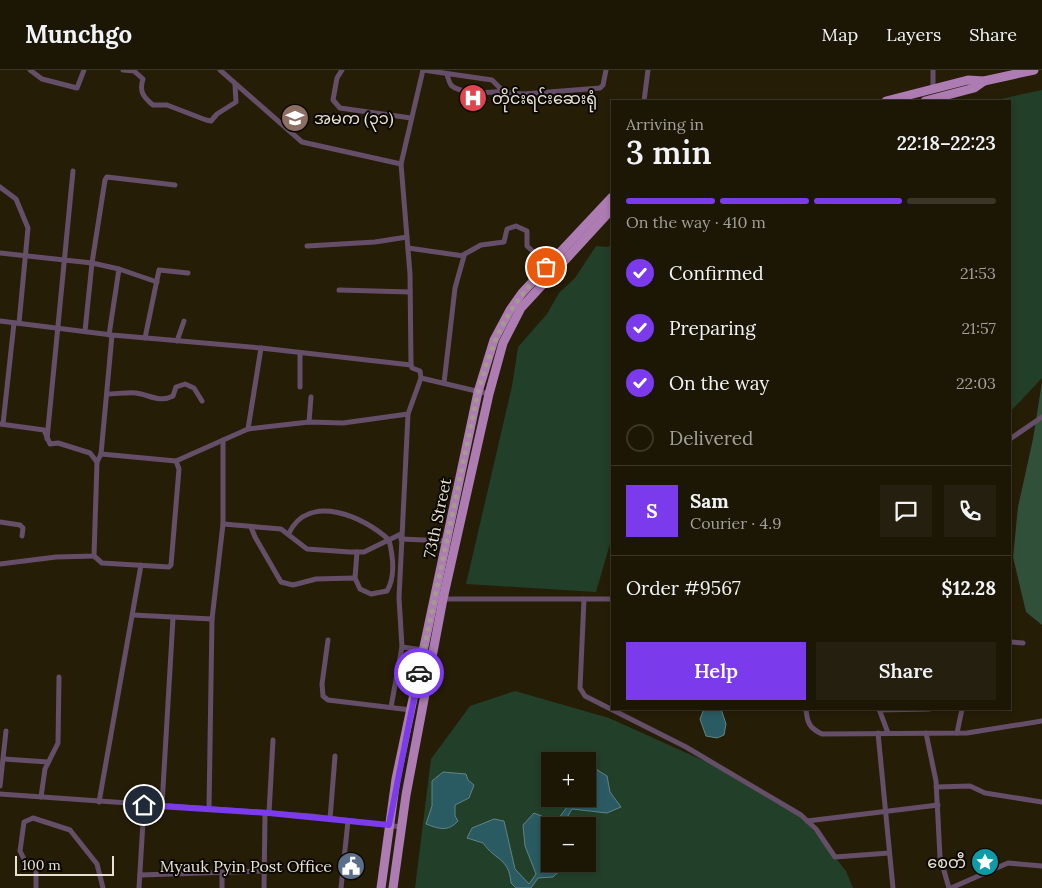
<!DOCTYPE html>
<html lang="en">
<head>
<meta charset="utf-8">
<style>
	body { margin:0; font-family:Lora,"Noto Sans Myanmar",serif; background:#251f0f; color:#f1f3f6; height:100vh; display:flex; flex-direction:column; font-size:19px; white-space:nowrap }
	* { box-sizing:border-box; margin:0 }
	p { font-size:16px; color:#a09f9a }
	.icon { flex:none; width:28px; height:28px; fill:none; stroke:currentColor; stroke-width:2; stroke-linecap:round; stroke-linejoin:round }
	.map { position:relative; flex:1; overflow:hidden }
	.sheet { position:absolute; left:611px; top:30px; width:400px; height:610px; display:flex; flex-direction:column; background:#1c1605; border-radius:0px; box-shadow:0 2px 8px #0003,0 0 0 1px #3a3527 }
	.sheet>* { flex:none }
	.fabs { position:absolute; left:541px; top:682px; display:grid; gap:10px }
	.fabs a { display:grid; place-items:center; width:55px; height:55px; border-radius:0px; background:#1c1605; box-shadow:0 2px 8px #0003,0 0 0 1px #3a3527; font-size:25px }
	.scale { position:absolute; left:15px; bottom:12px; width:99px; box-sizing:border-box; padding-left:5px; border:2px solid #e7e1d4; border-top:0; font-size:14px; line-height:18px; white-space:nowrap; color:#e7e1d4; -webkit-text-stroke:4px #0c0802; paint-order:stroke }
	.pin { position:absolute; display:grid; place-items:center; width:42px; height:42px; color:#fff; margin:-21px; border:2px solid #fff; border-radius:50%; box-shadow:0 1px 5px #0007 }
	.courier { position:absolute; display:grid; place-items:center; width:50px; height:50px; margin:-25px; border:4px solid #7c3aed; border-radius:50%; background:#fff; color:#222; box-shadow:0 1px 6px #0007 }
	.summary em { font-style:normal; font-weight:600 }
	.summary div { display:flex; flex-direction:column-reverse }
	.summary { display:flex; align-items:center; justify-content:space-between; height:85px; padding:0 15px }
	h1 { font-size:32px; font-weight:600; line-height:38px }
	.bar { display:grid; grid-template-columns:repeat(4,1fr); gap:8px 5px; align-content:center; height:60px; padding:0 15px }
	.bar i { height:6px; border-radius:4px; background:#3a3527 }
	.bar .active { background:#7c3aed }
	.bar p { grid-column:span 4 }
	.line { display:flex; align-items:center; gap:12px; padding:0 15px; border-top:1px solid #3a3527 }
	.line div { flex:1 }
	.round { display:grid; place-items:center; flex:none; width:52px; height:52px; border-radius:0px; background:#251f0f }
	ol { padding:0 15px; list-style:none }
	li { display:flex; align-items:center; gap:15px; height:55px }
	li p { margin-inline-start:auto }
	li .icon { padding:5px; border-radius:50%; background:#7c3aed; color:#fff; stroke-width:4 }
	li:last-child { color:#a09f9a }
	li i { width:28px; height:28px; border:2px solid #3a3527; border-radius:50% }
	.button { display:flex; gap:10px; margin-top:auto; padding:10px 15px }
	.button a { flex:1; height:58px; border-radius:0px; background:#7c3aed; color:#fff; font-size:20px; font-weight:600; line-height:58px; text-align:center }
	.button a+a { background:#251f0f; color:#f1f3f6 }
	header { display:flex; align-items:center; gap:30px; box-sizing:border-box; height:70px; padding:0 25px; background:#1c1605; border-bottom:1px solid #3a3527 }
	header strong { font-size:24px }
	nav { display:flex; gap:28px; margin-inline-start:auto; font-size:18px }
	.map>svg:first-child { display:block }
	.green { fill:#223f29; fill-rule:evenodd }
	.forest { fill:#315039 }
	.water { fill:#2a5b63; stroke:#638385 }
	.lines { fill:none; stroke-linecap:round; stroke-linejoin:round }
	.minor { stroke:#654e68; stroke-width:5 }
	.primary { stroke:#ad7cb3; stroke-width:9 }
	.trunk { stroke:#bb85c2; stroke-width:9 }
	.done { stroke:#a39c8c; stroke-width:5; stroke-dasharray:0 9 }
	.route { stroke:#7c3aed; stroke-width:6 }
	.labels { text-anchor:middle; dominant-baseline:central; stroke-width:4; stroke-linejoin:round; paint-order:stroke }
	.poi-label { font-size:16px; fill:#e7e1d4; stroke:#0c0802; text-anchor:start }
	.street-label { font-size:16px; fill:#e7e1d4; stroke:#0c0802 }
</style>
</head>
<body>
<header>
<strong>Munchgo</strong>
<nav><a>Map</a><a>Layers</a><a>Share</a></nav>
</header>
<div class="map">
<svg width="1042" height="818" viewBox="0 0 1042 818">
	<rect width="100%" height="100%" fill="#261d07"/>
	<g class="green">
		<path d="M1042,20V308L1010,342V31H991Z"/>
		<path d="M612,173V467L596,522L466,514L512,316L518,277L547,244L559,223L575,208L596,176L608,177Z"/>
		<path d="M515,621L609,648L709,693L801,745L846,801L853,818H415L431,689L470,636ZM550,691H588V729H550ZM550,756H588V794H550Z"/>
	</g>
	<path class="forest" d="M1042,312V555L1026,542L1013,487L1018,437L1033,369Z"/>
	<g class="water">
		<path d="M704,639H721L726,654L724,665L717,668L706,666L700,649Z"/>
		<path d="M588,694L607,706L610,722L621,737L607,743L572,739L562,756H550V794H564V797L553,807L538,808L531,818H516L511,813C509,788 496,791 483,773L467,768L472,758L494,749L504,751L515,799L529,814L536,804L525,776L523,755L534,743L556,752L567,737L565,729H588Z"/>
		<path d="M443,702L466,704L468,710L474,715L469,728L455,735V746L458,751C448,762 439,759 426,754L432,736V711Z"/>
	</g>
	<g class="lines">
		<g class="minor">
			<path d="M30,0L42,9L77,18L84,0"/>
			<path d="M123,0L134,1L143,9C139,21 143,27 153,35H167L206,50L211,51L217,44L236,32L235,15"/>
			<path d="M220,0L302,72L401,94"/>
			<path d="M342,0L337,8L333,30L340,38L411,48"/>
			<path d="M423,0L401,94L410,204L411,295L412,298L420,301L421,308L489,324"/>
			<path d="M423,0L492,10L503,21L511,23L524,24L600,18L603,15L606,0"/>
			<path d="M933,0V19"/>
			<path d="M447,4C448,8 449,12 451,15C459,24 492,23 503,21"/>
			<path d="M644,31L648,0"/>
			<path d="M0,117L16,129L28,158L19,253"/>
			<path d="M307,176L375,172L407,167"/>
			<path d="M408,178L464,186L455,218L444,313"/>
			<path d="M0,183L92,193L119,199L157,212"/>
			<path d="M463,185L481,175L504,172L507,159L516,156L527,161V176L548,195"/>
			<path d="M339,220L410,222"/>
			<path d="M0,251L112,265L261,278L411,295"/>
			<path d="M85,261L92,193L105,110L107,107L175,115"/>
			<path d="M109,265L119,199"/>
			<path d="M145,268L159,200L188,203"/>
			<path d="M177,271L184,251"/>
			<path d="M300,284V317"/>
			<path d="M107,324C116,324 127,322 136,323C150,325 159,333 173,326L176,317L185,314L194,318L202,331"/>
			<path d="M309,352L311,327"/>
			<path d="M0,354L44,360L50,374L58,373L90,383L97,392"/>
			<path d="M3,354L14,253"/>
			<path d="M248,359L261,278"/>
			<path d="M47,369L73,101"/>
			<path d="M1010,369L1042,347"/>
			<path d="M101,384L176,391L248,359L309,352L343,353L408,344L421,308"/>
			<path d="M0,452L20,455L23,458L22,466"/>
			<path d="M223,454L281,459L307,479L350,482H364L401,464"/>
			<path d="M251,457L255,467L281,512L293,515L316,509L355,508L360,519L371,524L387,521C396,506 393,486 389,470C365,447 309,422 289,463"/>
			<path d="M401,469L447,471"/>
			<path d="M94,486L102,493L169,497L171,495L179,399L176,391"/>
			<path d="M0,494L56,487L94,486L97,392L101,384L112,265"/>
			<path d="M355,508L357,482"/>
			<path d="M443,529H612"/>
			<path d="M584,529L580,618L585,626L686,677L801,745L816,759L835,787L889,783"/>
			<path d="M133,545L212,549"/>
			<path d="M328,570L322,614L323,626L328,630L411,640"/>
			<path d="M1010,572L1023,573"/>
			<path d="M402,577L424,580"/>
			<path d="M391,637L402,577L399,528L408,344"/>
			<path d="M806,639C807,652 809,658 822,664L967,663L1042,651"/>
			<path d="M879,639L888,663"/>
			<path d="M879,640L929,639"/>
			<path d="M878,663L893,818"/>
			<path d="M926,663L936,711L940,787L949,818"/>
			<path d="M957,663L962,639"/>
			<path d="M4,689L48,692"/>
			<path d="M0,716L6,661"/>
			<path d="M936,717L970,716L985,723L1042,732"/>
			<path d="M0,724L311,746L402,757"/>
			<path d="M41,727L45,699L58,673L59,607"/>
			<path d="M99,732L141,495"/>
			<path d="M162,735L173,548"/>
			<path d="M209,738L212,549L223,454V370"/>
			<path d="M269,743L273,670"/>
			<path d="M330,749L335,686"/>
			<path d="M807,751L938,735"/>
			<path d="M222,802V818"/>
			<path d="M140,805L264,801"/>
			<path d="M36,818V794L25,791L20,781L24,752L33,748L70,760L97,794L103,818"/>
			<path d="M139,818L144,735"/>
			<path d="M264,818L265,743"/>
			<path d="M341,818L348,751"/>
			<path d="M951,818L1008,793L1042,796"/>
		</g>
		<g class="primary">
			<path d="M886,31L968,10L984,11L1034,0"/>
			<path d="M925,31L974,18L984,11"/>
			<path d="M381,818L396,709L478,322L494,270L510,240L522,223L612,127"/>
			<path d="M393,818L406,725L443,529L489,324L503,273L521,238L612,139"/>
		</g>
		<path class="trunk" d="M548,195L554,202"/>
	</g>
	<g class="lines">
		<path class="done" d="M419,603L478,322C495,264 505,241 546,197"/>
		<path class="route" d="M144,735L269,743L389,755L419,603"/>
	</g>
	<defs>
		<g id="hospital-disc" transform="scale(1.4375)"><circle r="9.5" fill="#e0444e" stroke="#0c0802"/><path d="M-5-5h3v3.5h4V-5h3V5h-3V1.5h-4V5h-3Z" fill="#fff"/></g>
		<g id="school-disc" transform="scale(1.4375)"><circle r="9.5" fill="#8d6e63" stroke="#0c0802"/><path d="M0-5L7-2L0 1L-7-2ZM-4 1L0 2.5L4 1V4Q0 6-4 4Z" fill="#fff"/></g>
		<g id="sight-disc" transform="scale(1.4375)"><circle r="9.5" fill="#0f9aa8" stroke="#0c0802"/><path d="M0-6L1.8-2.2L6-1.7L2.9 1.2L3.7 5.4L0 3.3L-3.7 5.4L-2.9 1.2L-6-1.7L-1.8-2.2Z" fill="#fff"/></g>
		<g id="civic-disc" transform="scale(1.4375)"><circle r="9.5" fill="#5c6f8a" stroke="#0c0802"/><path d="M-.6-6.5H3V-4.5H.6V-3L4-1V1h2V6H-6V1h2V-1L-.6-3ZM-1.2 2.5V6h2.4V2.5Z" fill="#fff"/></g>
	</defs>
	<g fill-rule="evenodd">
		<use href="#hospital-disc" x="473" y="28"/>
		<use href="#school-disc" x="295" y="48"/>
		<use href="#sight-disc" x="985" y="792"/>
		<use href="#civic-disc" x="351" y="796"/>
	</g>
	<g class="labels">
		<g class="poi-label">
			<text x="492" y="28">တိုင်းရင်းဆေးရုံ</text>
			<text x="314" y="48">အမက (၃၁)</text>
			<text x="966" y="792" text-anchor="end">စေတီ</text>
			<text x="332" y="796" text-anchor="end">Myauk Pyin Post Office</text>
		</g>
		<g class="street-label">
			<text transform="translate(437 448) rotate(-78)">73th Street</text>
		</g>
	</g>
</svg>
<div class="fabs">
<a>+</a>
<a>−</a>
</div>
<div class="scale">100 m</div>
<div class="pin" style="left:546px;top:197px;background:#ea580c"><svg class="icon" aria-label="bag" viewBox="0 0 24 24"><path d="M5 8h14l-1 12H6zM9 8a3 3 0 0 1 6 0"/></svg></div>
<div class="pin" style="left:144px;top:735px;background:#1f2937"><svg class="icon" aria-label="home" viewBox="0 0 24 24"><path d="M3 11l9-7 9 7M6 9v11h12V9"/></svg></div>
<div class="courier" style="left:419px;top:603px"><svg class="icon" aria-label="car" viewBox="0 0 24 24"><path d="M5 17H2v-5l4-1 3-4h7l3 4 3 1v5h-3M9 17h6M6 11h13"/><circle cx="7" cy="17" r="2"/><circle cx="17" cy="17" r="2"/></svg></div>
<section class="sheet">
<div class="summary"><div><h1>3 min</h1><p>Arriving in</p></div><em>22:18–22:23</em></div>
<div class="bar"><i class="active"></i><i class="active"></i><i class="active"></i><i></i><p>On the way · 410 m</p></div>
<ol>
<li><svg class="icon" aria-label="check" viewBox="0 0 24 24"><path d="M5 12l5 5 9-10"/></svg>Confirmed<p>21:53</p></li>
<li><svg class="icon" aria-label="check" viewBox="0 0 24 24"><path d="M5 12l5 5 9-10"/></svg>Preparing<p>21:57</p></li>
<li><svg class="icon" aria-label="check" viewBox="0 0 24 24"><path d="M5 12l5 5 9-10"/></svg>On the way<p>22:03</p></li>
<li><i></i>Delivered</li>
</ol>
<div class="line" style="height:90px"><b class="round" style="background:#7c3aed;color:#fff">S</b><div><b>Sam</b><p>Courier · 4.9</p></div><a class="round"><svg class="icon" aria-label="chat" viewBox="0 0 24 24"><path d="M4 5h16v11H9l-5 4z"/></svg></a><a class="round"><svg class="icon" aria-label="phone" viewBox="0 0 24 24"><path d="M5 4h4l2 5-3 2q2 4 5 5l2-3 5 2v4C11 20 4 13 5 4z"/></svg></a></div>
<div class="line" style="height:65px"><div>Order #9567</div><b>$12.28</b></div>
<div class="button"><a>Help</a><a>Share</a></div>
</section>
</div>
</body>
</html>
